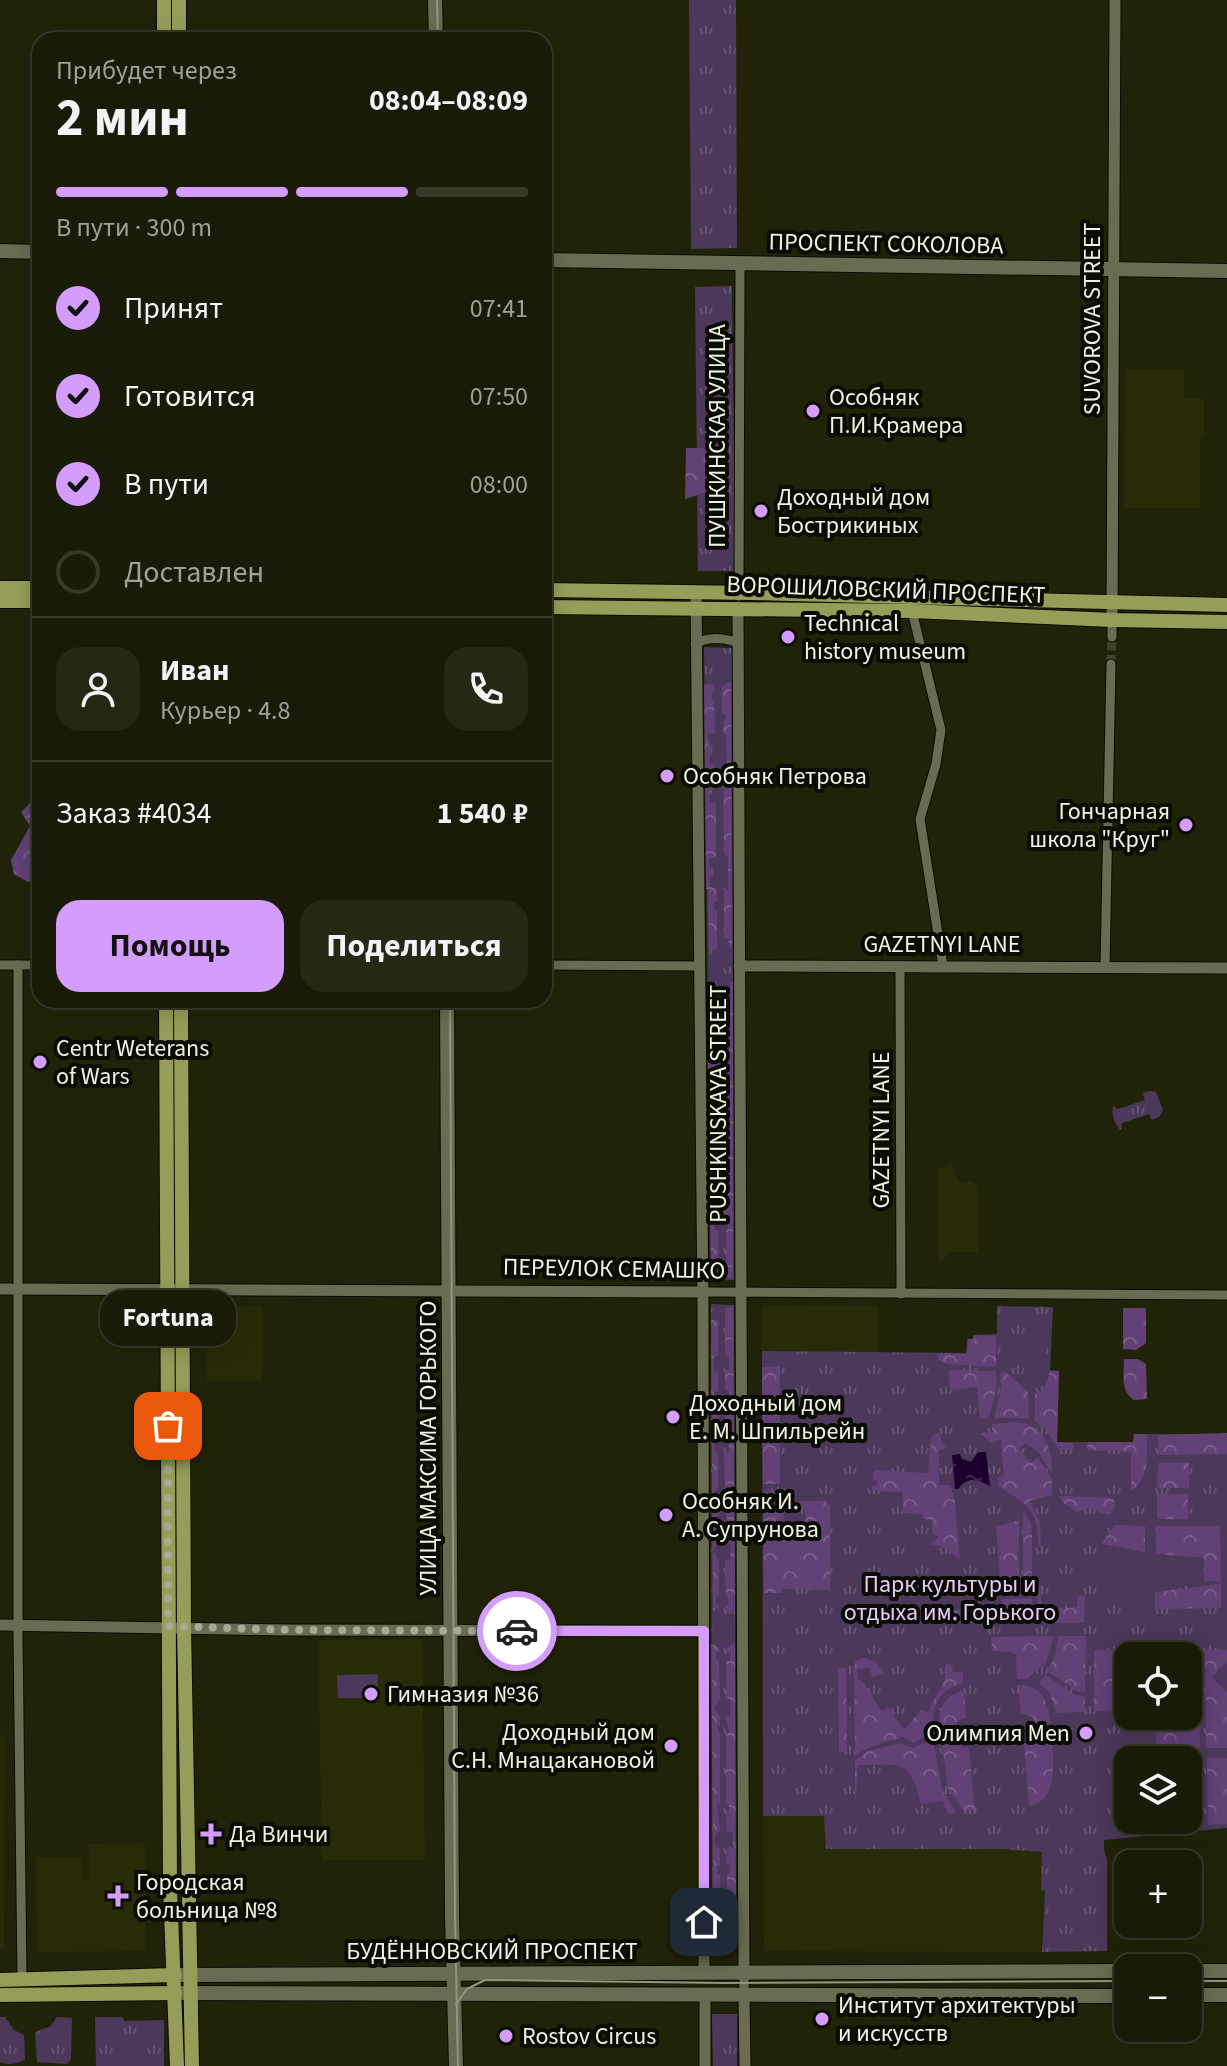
<!DOCTYPE html>
<html lang="ru">
<head>
<meta charset="utf-8">
<style>
	body { margin:0; font-family:"Source Sans 3",sans-serif; background:#262715; color:#f1f3f6; height:100vh; display:flex; flex-direction:column; font-size:30px; white-space:nowrap }
	* { box-sizing:border-box; margin:0 }
	p { font-size:26px; color:#9fa19b }
	.icon { flex:none; width:44px; height:44px; fill:none; stroke:currentColor; stroke-width:2; stroke-linecap:round; stroke-linejoin:round }
	.map { position:relative; flex:1; overflow:hidden }
	.details { position:absolute; left:32px; top:32px; width:520px; height:976px; display:flex; flex-direction:column; background:#191a07; border-radius:24px; box-shadow:0 4px 20px #0003,0 0 0 2px #373828 }
	.details>* { flex:none }
	.fabs { position:absolute; left:1114px; top:1642px; display:grid; gap:16px }
	.fabs a { display:grid; place-items:center; width:88px; height:88px; border-radius:16px; background:#191a07; box-shadow:0 4px 20px #0003,0 0 0 2px #373828; font-size:40px }
	.pin { position:absolute; display:grid; place-items:center; width:68px; height:68px; color:#fff; margin:-34px; border-radius:16px; box-shadow:0 4px 12px #0006 }
	.courier { position:absolute; display:grid; place-items:center; width:80px; height:80px; margin:-40px; border:6px solid #d49cfb; border-radius:50%; background:#fff; color:#222; box-shadow:0 2px 10px #0007 }
	.bubble { position:absolute; height:56px; border-radius:24px; background:#191a07; box-shadow:0 4px 20px #0003,0 0 0 2px #373828; font-size:26px; font-weight:700; line-height:56px; text-align:center }
	.headline em { font-style:normal; font-weight:700 }
	.headline div { display:flex; flex-direction:column-reverse }
	.headline { display:flex; align-items:center; justify-content:space-between; height:136px; padding:0 24px }
	h1 { font-size:52px; font-weight:700; line-height:60px }
	.bar { display:grid; grid-template-columns:repeat(4,1fr); gap:12px 8px; align-content:center; height:96px; padding:0 24px }
	.bar i { height:10px; border-radius:6px; background:#373828 }
	.bar .current { background:#d49cfb }
	.bar p { grid-column:span 4 }
	.line { display:flex; align-items:center; gap:20px; padding:0 24px; border-top:2px solid #373828 }
	.line div { flex:1 }
	.round { display:grid; place-items:center; flex:none; width:84px; height:84px; border-radius:24px; background:#262715 }
	ol { padding:0 24px; list-style:none }
	li { display:flex; align-items:center; gap:24px; height:88px }
	li p { margin-inline-start:auto }
	li .icon { padding:8px; border-radius:50%; background:#d49cfb; color:#111; stroke-width:4 }
	li:last-child { color:#9fa19b }
	li i { width:44px; height:44px; border:4px solid #373828; border-radius:50% }
	.button { display:flex; gap:16px; margin-top:auto; padding:16px 24px }
	.button a { flex:1; height:92px; border-radius:24px; background:#d49cfb; color:#111; font-size:32px; font-weight:700; line-height:92px; text-align:center }
	.button a+a { background:#262715; color:#f1f3f6 }
	.map>svg:first-child { display:block }
	.built { fill:#292b08 }
	.grass { fill:url(#grass-tufts); fill-rule:evenodd }
	.forest { fill:url(#forest-crowns) }
	.pitch { fill:#4c385a }
	.water { fill:url(#water-ripples) }
	.lines { fill:none; stroke-linecap:round; stroke-linejoin:round }
	.minor-tunnel { stroke:#40422a; stroke-width:9; stroke-dasharray:9 4.5; stroke-linecap:butt }
	.minor-casing { stroke:#0b0c00; stroke-width:11 }
	.tertiary-casing { stroke:#0b0c00; stroke-width:13 }
	.secondary-casing { stroke:#0b0c00; stroke-width:16 }
	.primary-casing { stroke:#0b0c00; stroke-width:16 }
	.minor { stroke:#696c50; stroke-width:9 }
	.tertiary { stroke:#696c50; stroke-width:11 }
	.secondary { stroke:#696c50; stroke-width:14 }
	.primary { stroke:#979d59; stroke-width:14 }
	.tram { stroke:#939581; stroke-width:2 }
	.done { stroke:#a8aa96; stroke-width:8; stroke-dasharray:0 14.4 }
	.route { stroke:#d49cfb; stroke-width:10 }
	.poi-dot { fill:#d49cfb; stroke:#0b0c03; stroke-width:3 }
	.labels { text-anchor:middle; dominant-baseline:central; stroke-width:8; stroke-linejoin:round; paint-order:stroke }
	.street-label { font-size:24px; fill:#f0f2e2; stroke:#0b0c03 }
	.poi-label { font-size:24px; fill:#f0f2e2; stroke:#0b0c03; text-anchor:start }
	.park-label { font-size:24px; fill:#e5c9fa; stroke:#0b0c03 }
</style>
</head>
<body>
<div class="map">
<svg width="1227" height="2066" viewBox="0 0 1227 2066">
	<defs>
		<pattern id="grass-tufts" width="24" height="20" patternUnits="userSpaceOnUse" patternTransform="scale(2)"><rect width="24" height="20" fill="#4c385a"/><path d="M3 7l-1-3M5 7V3M7 7l1-3M15 17l-1-3M17 17v-4M19 17l1-3" fill="none" stroke="#665571"/></pattern>
		<pattern id="forest-crowns" width="20" height="18" patternUnits="userSpaceOnUse" patternTransform="scale(2)"><rect width="20" height="18" fill="#614176"/><path d="M2 6a3 3 0 1 1 6 0M12 15a3 3 0 1 1 6 0" fill="none" stroke="#785d89"/></pattern>
		<pattern id="water-ripples" width="26" height="14" patternUnits="userSpaceOnUse" patternTransform="scale(2)"><rect width="26" height="14" fill="#1e002e"/><path d="M2 4q2-2 4 0t4 0M15 11q2-2 4 0t4 0" fill="none" stroke="#3f264c"/></pattern>
	</defs>
	<rect width="100%" height="100%" fill="#212309"/>
	<g class="built">
		<path d="M1125,369H1184V399H1204V438L1200,439V508H1124Z"/>
		<path d="M952,1163L959,1183L971,1181L978,1187V1252H948L944,1260L938,1263V1169Z"/>
		<path d="M762,1305L878,1306V1353L762,1351Z"/>
		<path d="M263,1306L262,1381H207L206,1307Z"/>
		<path d="M422,1639L425,1860H322L318,1640Z"/>
		<path d="M0,1735H5L4,1950H0Z"/>
		<path d="M825,1815L826,1848L1001,1849L1043,1852L1041,1890H1045L1042,1952L764,1951L763,1816Z"/>
		<path d="M145,1843L146,1951L37,1952L36,1857H82V1880H89V1844Z"/>
	</g>
	<g class="grass">
		<path d="M689,0H736L737,248L691,249Z"/>
		<path d="M732,286L735,571H698L695,287Z"/>
		<path d="M704,647L732,648L734,1280H711Z"/>
		<path d="M1150,1091L1156,1092L1163,1110L1159,1117L1152,1120L1149,1114L1122,1123L1121,1130C1115,1126 1111,1113 1113,1106L1118,1109L1145,1100L1143,1093Z"/>
		<path d="M711,1304L734,1305L736,1946H712Z"/>
		<path d="M997,1306L1053,1307L1050,1370L1059,1371L1057,1442H1134L1135,1434H1227V1828L1104,1840V1850L1107,1859V1951L1042,1952L1045,1891L1041,1890L1042,1852L1001,1849H826L824,1816H763L762,1351L966,1353L967,1339H973V1335L997,1334ZM1128,1656H1188V1716H1128ZM1128,1760H1188V1820H1128Z"/>
		<path d="M712,2014H737V2066H713Z"/>
		<path d="M0,2017H5L14,2030L24,2035L25,2059C18,2064 8,2066 0,2062Z"/>
		<path d="M57,2017L72,2018L71,2059L67,2064L37,2062L35,2032L51,2026Z"/>
		<path d="M95,2017H123L124,2021L164,2020V2066H96Z"/>
	</g>
	<g class="forest">
		<path d="M686,448H702L710,454V491L685,499Z"/>
		<path d="M726,683H731L732,947L729,948V938H724V889H728V856L724,855L723,770H727L726,732L722,731L726,714H722V687Z"/>
		<path d="M704,684L713,685L715,691H712V699L714,700L715,733H708L709,745H712L709,764H715L716,780L710,781V802L716,803V857L709,858V869L713,870V876L710,877V887L716,888L717,901L714,902V910H717V949H709L708,889H706Z"/>
		<path d="M38,798L40,882H28L14,874L11,860L30,826L21,812L33,800Z"/>
		<path d="M709,981H717L715,1004L717,1005V1018L714,1019L718,1043L713,1044V1060L718,1061L714,1081L717,1082V1112L714,1113V1132L718,1133V1162L714,1163L715,1178L718,1179L715,1209H718V1220L715,1221V1230H718L719,1279H711L707,1026Z"/>
		<path d="M730,982H733V1278H726V1230L728,1229V1221L726,1220L725,1133L729,1132V1113L725,1112V1061L729,1060V1043H725V991H730Z"/>
		<path d="M725,1307H733L735,1610L732,1613L727,1611L725,1606L729,1605L728,1598L726,1597L725,1560L730,1559L731,1544L725,1542V1526L728,1525L725,1505L731,1502V1488L725,1486L724,1453L729,1452V1427L725,1425V1407L729,1405V1392L725,1390V1371L729,1369V1356L725,1355Z"/>
		<path d="M1123,1308H1146V1343L1136,1350L1123,1349Z"/>
		<path d="M711,1320H718V1356L714,1357V1371L718,1372V1391L714,1392V1406H719L718,1435L715,1436V1452L718,1453V1487L712,1496L718,1505L719,1516L716,1517L719,1541L713,1551L719,1560V1596L716,1598V1604L719,1606L713,1612Z"/>
		<path d="M974,1335L996,1336V1367L946,1364L939,1360L937,1354H967L968,1339H974Z"/>
		<path d="M1124,1359H1138L1146,1364L1147,1399L1134,1400C1120,1391 1124,1374 1124,1359Z"/>
		<rect x="762" y="1367" width="18" height="56"/>
		<path d="M949,1370L996,1371L997,1385L989,1418L980,1419L977,1387L950,1390Z"/>
		<path d="M1050,1371H1059L1057,1442L1073,1443V1450L1059,1449L1045,1429L1035,1421V1394L1046,1386Z"/>
		<path d="M1001,1372H1006L1028,1392L1029,1418H994L1001,1389Z"/>
		<path d="M1015,1422C1044,1424 1053,1448 1052,1474L1039,1453L1025,1443L1019,1449L1031,1463L1038,1457L1052,1479V1495L1029,1501L1040,1521L1041,1547H1038C1039,1508 1027,1505 997,1485L999,1481L996,1478L1004,1476L1001,1440L991,1443L979,1433L992,1432V1424Z"/>
		<path d="M762,1432H780V1484H763Z"/>
		<path d="M940,1432L941,1441L946,1448L939,1450V1485H951L952,1493H954L960,1559L940,1546L928,1544L935,1541L938,1536L932,1534V1520L923,1519L922,1514L902,1513L903,1492L872,1491V1486L877,1485V1480H873L874,1470L928,1473L931,1437Z"/>
		<path d="M1227,1433V1454L1158,1455V1435Z"/>
		<path d="M1134,1434H1147C1147,1455 1150,1479 1131,1491V1452L1087,1450L1088,1442H1133Z"/>
		<path d="M1158,1463H1189V1488H1157Z"/>
		<path d="M774,1490V1507L785,1509L783,1521L784,1539L806,1538L805,1510L799,1507L800,1501H825L830,1505V1590L782,1589V1593H764L763,1491Z"/>
		<rect x="1157" y="1494" width="31" height="25"/>
		<path d="M1059,1496L1114,1498L1115,1508L1110,1515L1087,1509L1077,1512L1062,1502Z"/>
		<path d="M1025,1512L1031,1524L1032,1533V1593H1023V1514Z"/>
		<path d="M1019,1520L1018,1593H1001L996,1527Z"/>
		<path d="M1114,1525L1145,1526V1552L1102,1544Z"/>
		<path d="M1156,1526H1220L1221,1581H1204V1558L1156,1554Z"/>
		<path d="M1221,1584V1608L1155,1609V1592Z"/>
		<path d="M1038,1585H1040L1042,1611L1077,1607V1596H1085L1084,1623H1038Z"/>
		<path d="M1032,1598V1623H990L992,1611L1000,1608L1003,1599Z"/>
		<path d="M880,1606L927,1613L970,1609L976,1612L980,1623H891Z"/>
		<path d="M1054,1636L1046,1662L1027,1679H1017L1016,1653L992,1651L991,1637Z"/>
		<path d="M1058,1636H1086L1085,1692L1077,1691L1047,1671L1055,1656Z"/>
		<path d="M733,1643L735,1645L736,1944L727,1946V1938H734V1922H727V1874L730,1873V1865L726,1864L727,1849L733,1847V1833L727,1831L726,1812L730,1811L729,1804L726,1803V1734L729,1733L726,1716L731,1715L730,1699L726,1698V1661L730,1660V1652L725,1650Z"/>
		<path d="M711,1644L718,1647L720,1651L716,1653V1660L719,1661L720,1699L714,1708L720,1716V1725H717L720,1734V1803L717,1804L720,1830L716,1834L714,1842L720,1850V1865H717L718,1874L720,1875L721,1921L715,1922V1938L720,1939L718,1947L714,1944Z"/>
		<path d="M1154,1649H1199V1709H1188V1656H1154Z"/>
		<path d="M1205,1649L1227,1650V1661L1212,1677L1227,1692V1748H1206Z"/>
		<path d="M1094,1650H1147L1148,1656H1128V1710L1094,1711Z"/>
		<path d="M864,1658L877,1662L884,1674L872,1677L870,1668L857,1669L858,1680H861L882,1711L888,1707L904,1730L921,1710L928,1712C936,1692 947,1687 946,1664L951,1663L952,1672H963V1683C937,1690 931,1708 933,1733L913,1743L903,1737L867,1748L855,1756L854,1667L856,1660Z"/>
		<path d="M838,1668H846L847,1752H839Z"/>
		<path d="M1046,1675L1075,1695L1085,1696V1712L1056,1713L1049,1692L1039,1683Z"/>
		<path d="M1018,1685C1043,1685 1048,1702 1050,1724H1036L1033,1717L1021,1713Z"/>
		<path d="M964,1690L966,1718L958,1721L953,1732L940,1734C937,1711 941,1697 964,1690Z"/>
		<path d="M1199,1716L1200,1748H1156L1155,1717Z"/>
		<path d="M1051,1728C1052,1753 1062,1800 1029,1806L1024,1744L1033,1739L1037,1729Z"/>
		<path d="M954,1738L960,1746L969,1748L975,1811H964L948,1789L941,1739Z"/>
		<path d="M933,1739L942,1789L956,1812L949,1815L942,1801L921,1804C909,1757 903,1765 858,1765L855,1805V1760L868,1751L901,1743L913,1748Z"/>
		<path d="M1207,1758H1227V1824L1208,1825Z"/>
		<path d="M1156,1759H1200V1825L1156,1828V1820H1188V1760Z"/>
	</g>
	<g class="pitch">
		<path d="M1046,1333L1045,1377L1029,1380L1020,1359L1008,1358L1023,1342Z"/>
		<path d="M1101,1544L1155,1554L1203,1558V1585L1183,1586L1102,1601Z"/>
		<path d="M378,1674V1698H338L337,1675Z"/>
	</g>
	<path class="water" d="M978,1452H986L990,1486C978,1480 969,1475 958,1489H955L952,1455L960,1454L962,1459L971,1462Z"/>
	<g class="lines">
		<path class="minor-tunnel" d="M1111,664L1112,637"/>
		<g class="minor-casing">
			<g id="minor">
				<path d="M739,596L740,264"/>
				<path d="M912,611L941,730L936,764L920,819L943,966"/>
				<path d="M1112,637V620"/>
				<path d="M695,644C709,636 722,638 737,642"/>
				<path d="M0,965H40"/>
				<path d="M18,965V1633L22,1980"/>
				<path d="M544,965L698,966"/>
				<path d="M900,966L901,1294"/>
				<path d="M1105,967L1111,664"/>
				<path d="M703,1292L1227,1295"/>
				<path d="M744,1996V1972"/>
			</g>
		</g>
		<g class="tertiary-casing">
			<g id="tertiary">
				<path d="M696,592L703,1306L704,1972"/>
				<path d="M738,607L744,1972"/>
				<path d="M1112,620L1115,0"/>
				<path d="M739,966L1227,968"/>
				<path d="M0,1289L703,1292"/>
				<path d="M0,1625L290,1630L704,1631"/>
				<path d="M705,1996V2066"/>
				<path d="M744,1996L745,2066"/>
			</g>
		</g>
		<g class="secondary-casing">
			<g id="secondary">
				<path d="M435,0L436,40"/>
				<path d="M0,251L40,252"/>
				<path d="M544,260L1227,271"/>
				<path d="M447,1000L452,1916L456,2066"/>
				<path d="M1188,1971H1227"/>
				<path d="M180,1975L1128,1971"/>
				<path d="M175,1993L1128,1996"/>
				<path d="M1188,1995H1227"/>
			</g>
		</g>
		<g class="primary-casing">
			<g id="primary">
				<path d="M164,0V40"/>
				<path d="M179,0V40"/>
				<path d="M0,588H40"/>
				<path d="M544,590L751,593L1227,605"/>
				<path d="M0,601H40"/>
				<path d="M544,607L912,611L1112,620L1227,622"/>
				<path d="M166,1000L170,1888L177,2066"/>
				<path d="M181,1000L184,1626L192,2066"/>
				<path d="M0,1980L175,1975"/>
				<path d="M0,1995L175,1993"/>
			</g>
		</g>
		<use href="#minor" class="minor"/>
		<use href="#tertiary" class="tertiary"/>
		<use href="#secondary" class="secondary"/>
		<use href="#primary" class="primary"/>
		<g class="tram">
			<path d="M437,0L438,40"/>
			<path d="M450,1000L455,1916L458,2066"/>
			<path d="M1188,1981H1227"/>
			<path d="M456,2004L467,1989L485,1980L726,1983L1128,1981"/>
		</g>
	</g>
	<g class="lines">
		<path class="done" d="M168,1426V1626L290,1630L517,1631"/>
		<path class="route" d="M517,1631H704V1922"/>
	</g>
	<g class="poi-dot">
		<circle cx="813" cy="411" r="8"/>
		<circle cx="761" cy="511" r="8"/>
		<circle cx="788" cy="637" r="8"/>
		<circle cx="667" cy="776" r="8"/>
		<circle cx="1186" cy="825" r="8"/>
		<circle cx="40" cy="1062" r="8"/>
		<circle cx="673" cy="1417" r="8"/>
		<circle cx="666" cy="1515" r="8"/>
		<circle cx="371" cy="1694" r="8"/>
		<circle cx="1086" cy="1733" r="8"/>
		<circle cx="671" cy="1746" r="8"/>
		<path d="M207 1822h8v8h8v8h-8v8h-8v-8h-8v-8h8z"/>
		<path d="M114 1884h8v8h8v8h-8v8h-8v-8h-8v-8h8z"/>
		<circle cx="822" cy="2019" r="8"/>
		<circle cx="506" cy="2036" r="8"/>
	</g>
	<g class="labels">
		<g class="street-label">
			<text transform="translate(886 244) rotate(1)">ПРОСПЕКТ СОКОЛОВА</text>
			<text transform="translate(1092 319) rotate(-90)">SUVOROVA STREET</text>
			<text transform="translate(717 436) rotate(-90)">ПУШКИНСКАЯ УЛИЦА</text>
			<text transform="translate(886 590) rotate(2)">ВОРОШИЛОВСКИЙ ПРОСПЕКТ</text>
			<text x="942" y="944">GAZETNYI LANE</text>
			<text transform="translate(718 1104) rotate(-90)">PUSHKINSKAYA STREET</text>
			<text transform="translate(881 1130) rotate(-90)">GAZETNYI LANE</text>
			<text transform="translate(614 1269) rotate(1)">ПЕРЕУЛОК СЕМАШКО</text>
			<text transform="translate(428 1448) rotate(-90)">УЛИЦА МАКСИМА ГОРЬКОГО</text>
			<text x="492" y="1951">БУДЁННОВСКИЙ ПРОСПЕКТ</text>
		</g>
		<g class="poi-label">
			<text x="829" y="397">Особняк<tspan x="829" dy="28">П.И.Крамера</tspan></text>
			<text x="777" y="497">Доходный дом<tspan x="777" dy="28">Бострикиных</tspan></text>
			<text x="804" y="623">Technical<tspan x="804" dy="28">history museum</tspan></text>
			<text x="683" y="776">Особняк Петрова</text>
			<text x="1170" y="811" text-anchor="end">Гончарная<tspan x="1170" dy="28">школа "Круг"</tspan></text>
			<text x="56" y="1048">Centr Weterans<tspan x="56" dy="28">of Wars</tspan></text>
			<text x="689" y="1403">Доходный дом<tspan x="689" dy="28">Е. М. Шпильрейн</tspan></text>
			<text x="682" y="1501">Особняк И.<tspan x="682" dy="28">А. Супрунова</tspan></text>
			<text x="387" y="1694">Гимназия №36</text>
			<text x="655" y="1732" text-anchor="end">Доходный дом<tspan x="655" dy="28">С.Н. Мнацакановой</tspan></text>
			<text x="1070" y="1733" text-anchor="end">Олимпия Men</text>
			<text x="229" y="1834">Да Винчи</text>
			<text x="136" y="1882">Городская<tspan x="136" dy="28">больница №8</tspan></text>
			<text x="838" y="2005">Институт архитектуры<tspan x="838" dy="28">и искусств</tspan></text>
			<text x="522" y="2036">Rostov Circus</text>
		</g>
		<g class="park-label">
			<text x="950" y="1584">Парк культуры и<tspan x="950" dy="28">отдыха им. Горького</tspan></text>
		</g>
	</g>
</svg>
<div class="fabs">
<a><svg class="icon" aria-label="locate" viewBox="0 0 24 24"><circle cx="12" cy="12" r="6"/><path d="M12 2v4M12 18v4M2 12h4M18 12h4"/></svg></a>
<a><svg class="icon" aria-label="layers" viewBox="0 0 24 24"><path d="M12 4l9 5-9 5-9-5zM3 14l9 5 9-5"/></svg></a>
<a>+</a>
<a>−</a>
</div>
<div class="pin" style="left:168px;top:1426px;background:#ea580c"><svg class="icon" aria-label="bag" viewBox="0 0 24 24"><path d="M5 8h14l-1 12H6zM9 8a3 3 0 0 1 6 0"/></svg></div>
<div class="pin" style="left:704px;top:1922px;background:#1f2937"><svg class="icon" aria-label="home" viewBox="0 0 24 24"><path d="M3 11l9-7 9 7M6 9v11h12V9"/></svg></div>
<div class="courier" style="left:517px;top:1631px"><svg class="icon" aria-label="car" viewBox="0 0 24 24"><path d="M5 17H2v-5l4-1 3-4h7l3 4 3 1v5h-3M9 17h6M6 11h13"/><circle cx="7" cy="17" r="2"/><circle cx="17" cy="17" r="2"/></svg></div>
<div class="bubble" style="left:100px;top:1290px;width:136px">Fortuna</div>
<section class="details">
<div class="headline"><div><h1>2 мин</h1><p>Прибудет через</p></div><em>08:04–08:09</em></div>
<div class="bar"><i class="current"></i><i class="current"></i><i class="current"></i><i></i><p>В пути · 300 m</p></div>
<ol>
<li><svg class="icon" aria-label="check" viewBox="0 0 24 24"><path d="M5 12l5 5 9-10"/></svg>Принят<p>07:41</p></li>
<li><svg class="icon" aria-label="check" viewBox="0 0 24 24"><path d="M5 12l5 5 9-10"/></svg>Готовится<p>07:50</p></li>
<li><svg class="icon" aria-label="check" viewBox="0 0 24 24"><path d="M5 12l5 5 9-10"/></svg>В пути<p>08:00</p></li>
<li><i></i>Доставлен</li>
</ol>
<div class="line" style="height:144px"><a class="round"><svg class="icon" aria-label="person" viewBox="0 0 24 24"><circle cx="12" cy="8" r="4"/><path d="M4 21q1-7 8-7t8 7"/></svg></a><div><b>Иван</b><p>Курьер · 4.8</p></div><a class="round"><svg class="icon" aria-label="phone" viewBox="0 0 24 24"><path d="M5 4h4l2 5-3 2q2 4 5 5l2-3 5 2v4C11 20 4 13 5 4z"/></svg></a></div>
<div class="line" style="height:104px"><div>Заказ #4034</div><b>1 540 ₽</b></div>
<div class="button"><a>Помощь</a><a>Поделиться</a></div>
</section>
</div>
</body>
</html>
